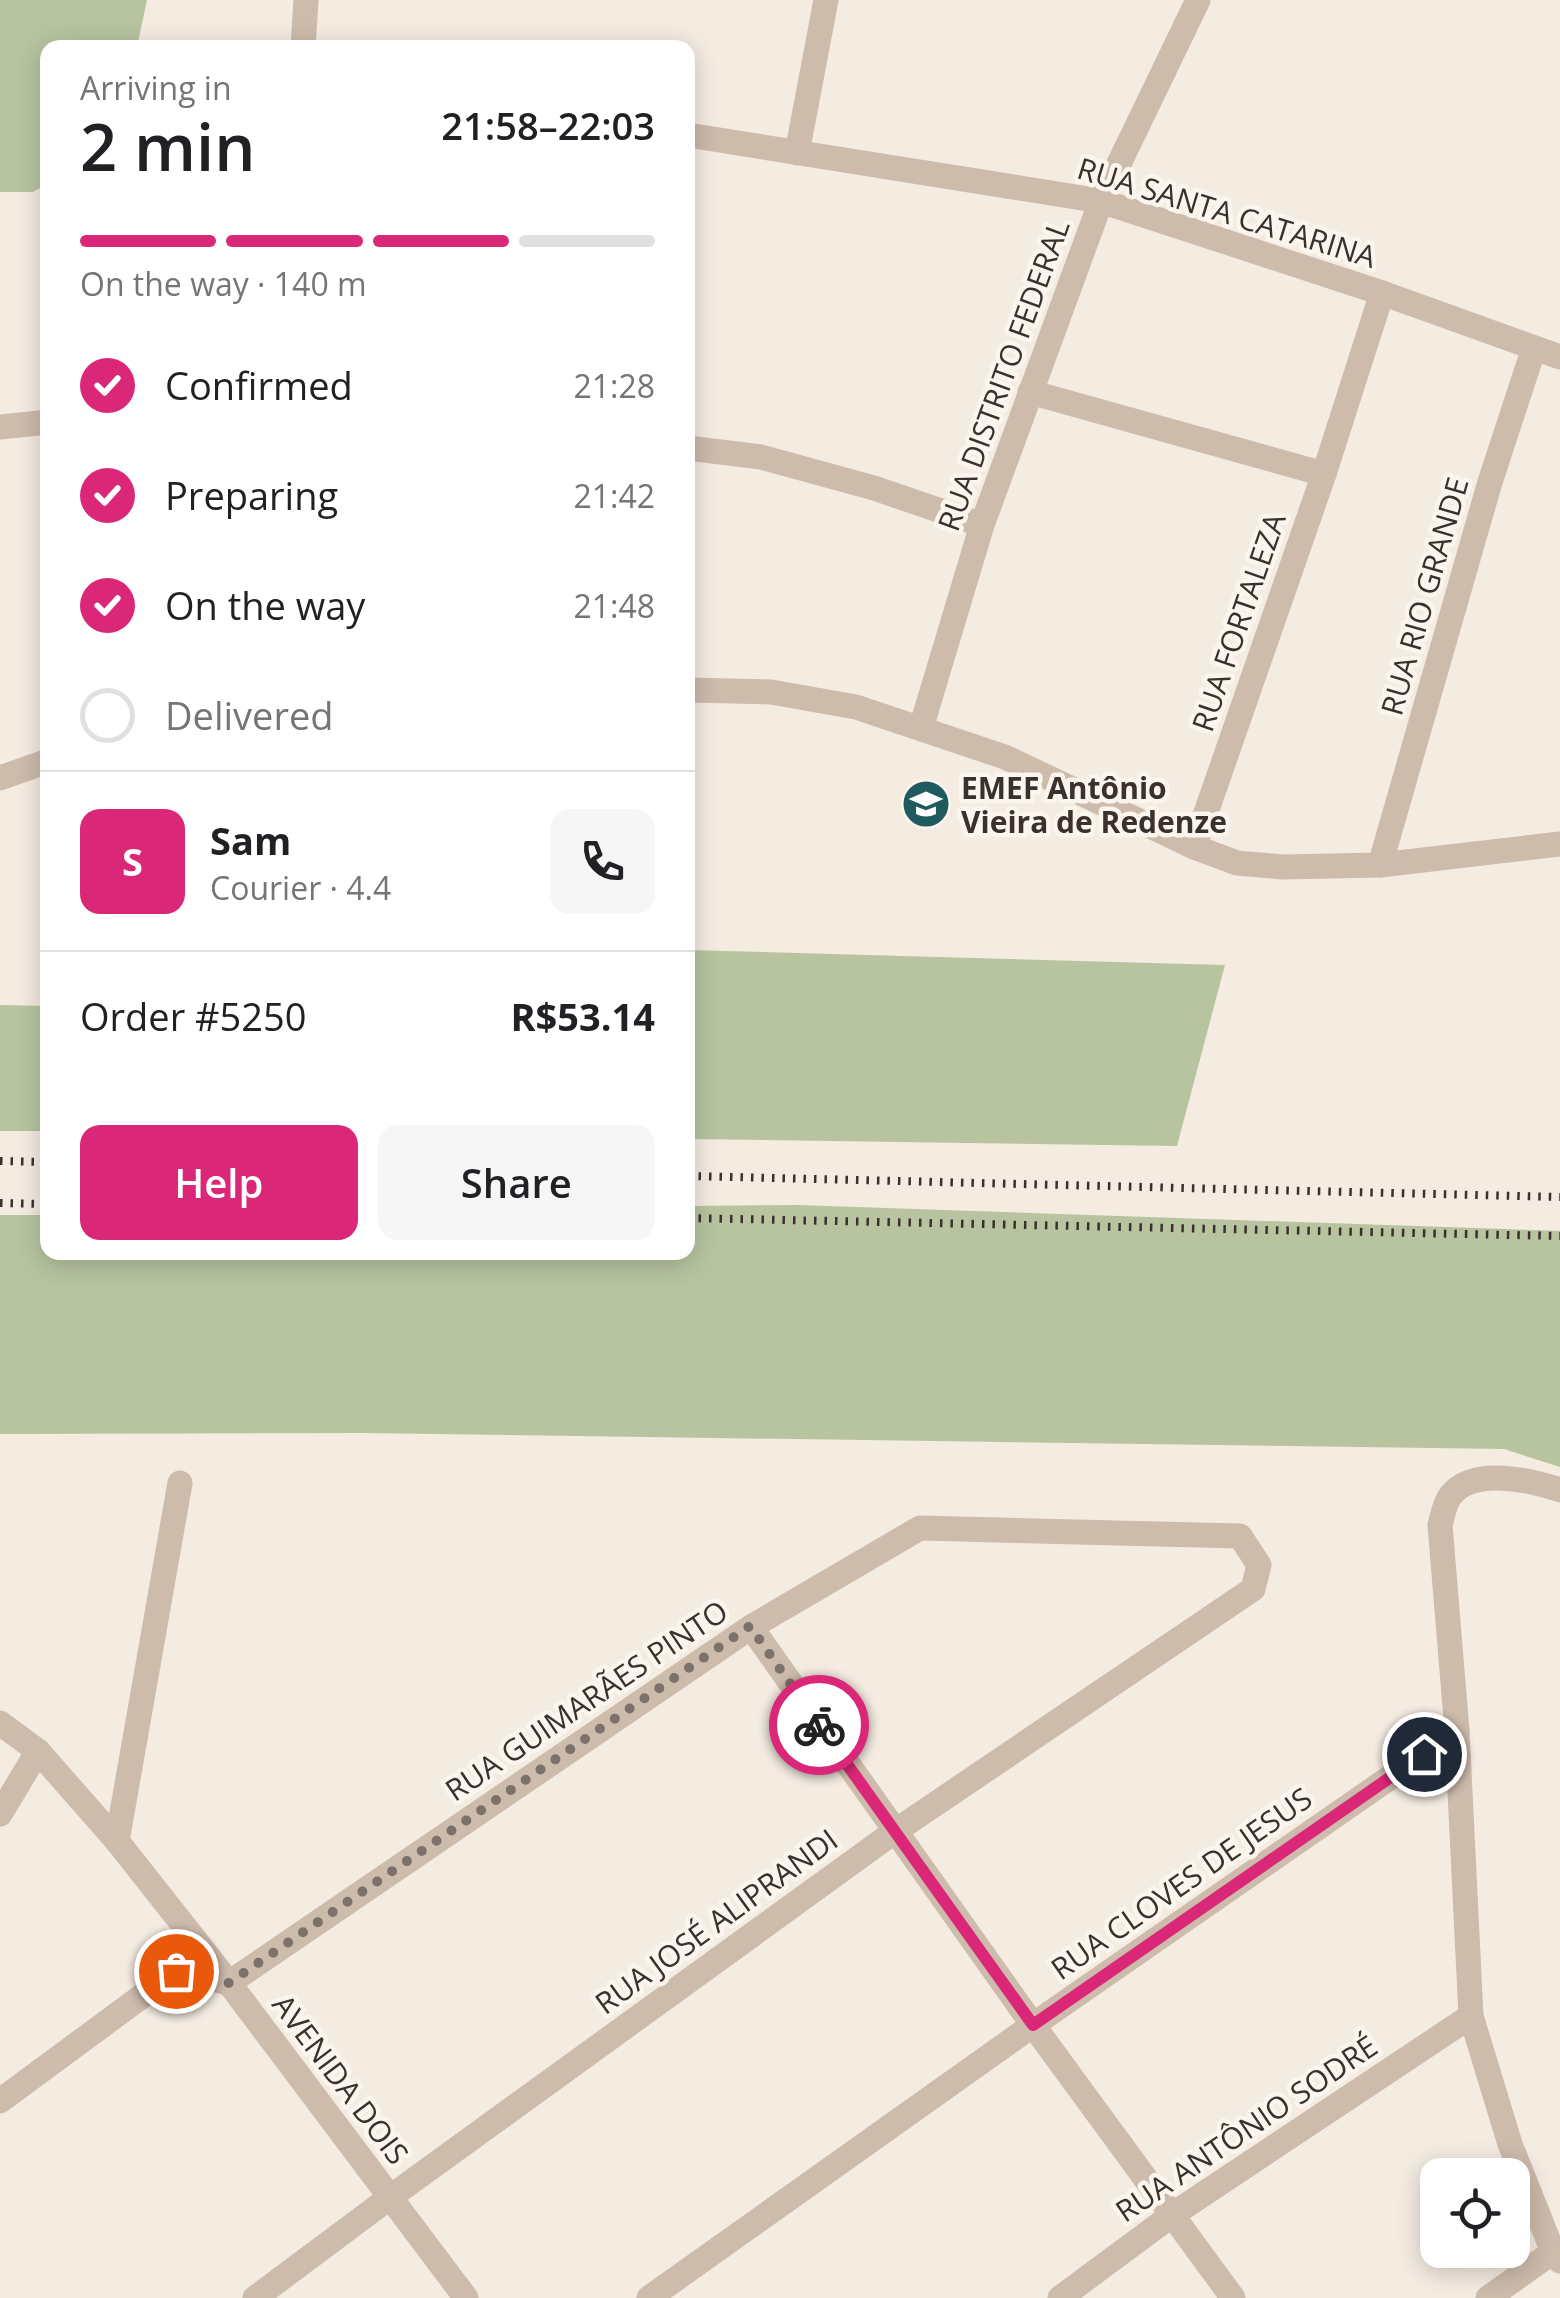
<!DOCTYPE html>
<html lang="en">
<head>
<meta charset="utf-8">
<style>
	body { margin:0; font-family:"Open Sans",sans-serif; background:#f6f6f6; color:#202124; height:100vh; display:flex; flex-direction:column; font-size:38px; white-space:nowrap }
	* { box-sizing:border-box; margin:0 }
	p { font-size:32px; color:#757577 }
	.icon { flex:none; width:55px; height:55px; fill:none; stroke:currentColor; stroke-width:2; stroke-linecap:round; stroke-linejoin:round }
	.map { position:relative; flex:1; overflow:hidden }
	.drawer { position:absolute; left:40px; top:40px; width:655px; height:1220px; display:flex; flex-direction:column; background:#fff; border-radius:20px; box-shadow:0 5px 25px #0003 }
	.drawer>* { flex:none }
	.buttons { position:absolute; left:1420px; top:2158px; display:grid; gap:20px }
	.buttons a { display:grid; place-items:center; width:110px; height:110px; border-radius:20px; background:#fff; box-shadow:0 5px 25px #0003; font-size:50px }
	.pin { position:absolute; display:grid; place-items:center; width:85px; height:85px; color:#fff; margin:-42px; border:5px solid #fff; border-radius:50%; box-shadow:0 2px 10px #0007 }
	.courier { position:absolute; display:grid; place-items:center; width:100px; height:100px; margin:-50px; border:8px solid #db2777; border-radius:50%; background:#fff; color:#222; box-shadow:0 2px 12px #0007 }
	.summary em { font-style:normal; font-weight:600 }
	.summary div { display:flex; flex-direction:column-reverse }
	.summary { display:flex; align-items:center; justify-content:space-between; height:170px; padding:0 40px }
	h1 { font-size:65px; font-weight:600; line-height:75px }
	.bar { display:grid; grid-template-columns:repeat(4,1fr); gap:15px 10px; align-content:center; height:120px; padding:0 40px }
	.bar i { height:12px; border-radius:8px; background:#e0e0e0 }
	.bar .active { background:#db2777 }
	.bar p { grid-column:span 4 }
	.line { display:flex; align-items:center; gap:25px; padding:0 40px; border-top:2px solid #e0e0e0 }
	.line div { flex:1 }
	.round { display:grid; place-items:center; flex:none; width:105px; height:105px; border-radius:20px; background:#f6f6f6 }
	ol { padding:0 40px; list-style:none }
	li { display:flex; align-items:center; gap:30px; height:110px }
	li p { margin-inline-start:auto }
	li .icon { padding:10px; border-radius:50%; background:#db2777; color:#fff; stroke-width:4 }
	li:last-child { color:#757577 }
	li i { width:55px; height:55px; border:5px solid #e0e0e0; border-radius:50% }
	.cta { display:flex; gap:20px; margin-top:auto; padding:20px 40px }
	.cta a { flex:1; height:115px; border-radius:20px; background:#db2777; color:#fff; font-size:40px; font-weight:600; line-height:115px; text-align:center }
	.cta a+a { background:#f6f6f6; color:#202124 }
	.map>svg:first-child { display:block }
	.green { fill:#b8c4a0 }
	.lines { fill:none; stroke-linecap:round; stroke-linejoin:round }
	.street { stroke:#cdbbac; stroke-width:25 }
	.rail { stroke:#3b302b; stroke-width:8; stroke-dasharray:2.5 8; stroke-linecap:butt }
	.done { stroke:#7c716b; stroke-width:10; stroke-dasharray:0 18 }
	.route { stroke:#db2777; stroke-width:12 }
	.labels { text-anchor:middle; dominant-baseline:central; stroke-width:9; stroke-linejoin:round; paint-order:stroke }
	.street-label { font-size:30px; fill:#3b302b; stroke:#fbf5ee }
	.poi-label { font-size:30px; font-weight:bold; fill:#3b302b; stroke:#fbf5ee; text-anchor:start }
</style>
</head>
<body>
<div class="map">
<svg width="1560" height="2298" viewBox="0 0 1560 2298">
	<rect width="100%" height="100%" fill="#f4ebe1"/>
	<g class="green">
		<path d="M0,0H147L137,47L48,48L47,184L33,192H0Z"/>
		<path d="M688,950L1225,965L1177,1146L688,1139Z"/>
		<path d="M0,1005L47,1006V1131H0Z"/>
		<path d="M798,1205L1560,1231V1467L1504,1449L361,1433L0,1434V1215H47L48,1252H688V1206Z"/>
	</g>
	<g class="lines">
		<g class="street">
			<path d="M303,48L306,0"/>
			<path d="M688,135L1101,201L1382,293L1560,357"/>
			<path d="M797,153L826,0"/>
			<path d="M1030,392L1324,474"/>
			<path d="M0,427L48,422"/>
			<path d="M688,448L761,457L874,488L982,525"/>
			<path d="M688,690L771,692L856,707L1005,757L1194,847L1237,863L1283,867L1380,865L1560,844"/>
			<path d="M921,728L982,525L1101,201L1198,0"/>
			<path d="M0,778L48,761"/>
			<path d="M1194,847L1324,474L1382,293"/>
			<path d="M1380,865L1490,482L1534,348"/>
			<path d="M1560,1490C1530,1480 1474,1467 1451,1495C1444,1504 1443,1515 1440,1525L1457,1731L1471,2016L1510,2144L1553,2252L1560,2261"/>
			<path d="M751,1627L1033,2025L1233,2298"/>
			<path d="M0,1723L38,1751L117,1841L229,1983L466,2298"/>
			<path d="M0,1814L38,1751"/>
			<path d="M117,1841L180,1483"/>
			<path d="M0,2101L176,1971L229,1983L751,1627L920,1528L1240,1536L1259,1565L1253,1589L894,1832L389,2198L255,2298"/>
			<path d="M649,2298L1033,2025L1457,1731"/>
			<path d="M1060,2298L1172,2215L1471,2016"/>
			<path d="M1488,2298L1553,2252"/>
		</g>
		<g class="rail">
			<path d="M0,1161L48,1162"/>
			<path d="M688,1176L1560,1197"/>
			<path d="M0,1203L48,1204"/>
			<path d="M688,1218L1560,1236"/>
		</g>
	</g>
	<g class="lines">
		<path class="done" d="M176,1971L229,1983L750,1626L819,1725"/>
		<path class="route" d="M819,1725L1033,2025L1424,1754"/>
	</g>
	<defs>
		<g id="school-disc" transform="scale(2.5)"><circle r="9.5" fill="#1f5a5e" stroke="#fbf5ee"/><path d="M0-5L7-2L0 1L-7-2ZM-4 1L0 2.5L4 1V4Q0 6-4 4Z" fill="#fff"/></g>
	</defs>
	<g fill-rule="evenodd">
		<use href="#school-disc" x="926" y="804"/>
	</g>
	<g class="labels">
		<g class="street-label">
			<text transform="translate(1227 212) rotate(17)">RUA SANTA CATARINA</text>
			<text transform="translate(1003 375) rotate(-70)">RUA DISTRITO FEDERAL</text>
			<text transform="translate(1424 596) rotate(-74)">RUA RIO GRANDE</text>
			<text transform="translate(1238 622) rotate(-71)">RUA FORTALEZA</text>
			<text transform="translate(586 1700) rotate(-34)">RUA GUIMARÃES PINTO</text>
			<text transform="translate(1181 1883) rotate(-35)">RUA CLOVES DE JESUS</text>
			<text transform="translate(716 1921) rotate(-36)">RUA JOSÉ ALIPRANDI</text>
			<text transform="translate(341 2079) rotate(53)">AVENIDA DOIS</text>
			<text transform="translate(1246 2128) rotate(-34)">RUA ANTÔNIO SODRÉ</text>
		</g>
		<g class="poi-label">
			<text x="961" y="787">EMEF Antônio<tspan x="961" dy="34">Vieira de Redenze</tspan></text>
		</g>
	</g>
</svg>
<div class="buttons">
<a><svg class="icon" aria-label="locate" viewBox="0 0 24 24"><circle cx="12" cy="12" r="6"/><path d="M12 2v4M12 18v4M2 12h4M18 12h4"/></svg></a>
</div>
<div class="pin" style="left:176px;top:1971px;background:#ea580c"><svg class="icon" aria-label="bag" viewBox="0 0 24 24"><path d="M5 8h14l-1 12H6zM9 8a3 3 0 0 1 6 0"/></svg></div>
<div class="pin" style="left:1424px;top:1754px;background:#1f2937"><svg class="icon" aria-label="home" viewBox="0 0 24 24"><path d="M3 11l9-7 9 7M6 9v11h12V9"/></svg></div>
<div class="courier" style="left:819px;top:1725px"><svg class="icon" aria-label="bike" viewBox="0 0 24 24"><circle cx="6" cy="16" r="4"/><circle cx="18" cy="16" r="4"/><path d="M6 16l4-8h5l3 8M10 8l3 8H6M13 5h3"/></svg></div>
<section class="drawer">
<div class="summary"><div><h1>2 min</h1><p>Arriving in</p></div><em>21:58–22:03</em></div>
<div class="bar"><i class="active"></i><i class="active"></i><i class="active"></i><i></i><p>On the way · 140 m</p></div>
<ol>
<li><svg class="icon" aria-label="check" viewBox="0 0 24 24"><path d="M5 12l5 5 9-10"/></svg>Confirmed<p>21:28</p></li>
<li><svg class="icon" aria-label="check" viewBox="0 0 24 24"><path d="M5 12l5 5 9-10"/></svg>Preparing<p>21:42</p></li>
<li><svg class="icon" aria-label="check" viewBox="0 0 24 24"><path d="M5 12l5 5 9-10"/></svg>On the way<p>21:48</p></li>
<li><i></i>Delivered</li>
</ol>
<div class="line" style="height:180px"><b class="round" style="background:#db2777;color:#fff">S</b><div><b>Sam</b><p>Courier · 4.4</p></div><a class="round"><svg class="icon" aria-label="phone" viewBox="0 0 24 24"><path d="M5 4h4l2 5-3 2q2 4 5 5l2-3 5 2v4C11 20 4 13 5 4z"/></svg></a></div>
<div class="line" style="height:130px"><div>Order #5250</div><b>R$53.14</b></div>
<div class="cta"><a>Help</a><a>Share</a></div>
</section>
</div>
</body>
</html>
